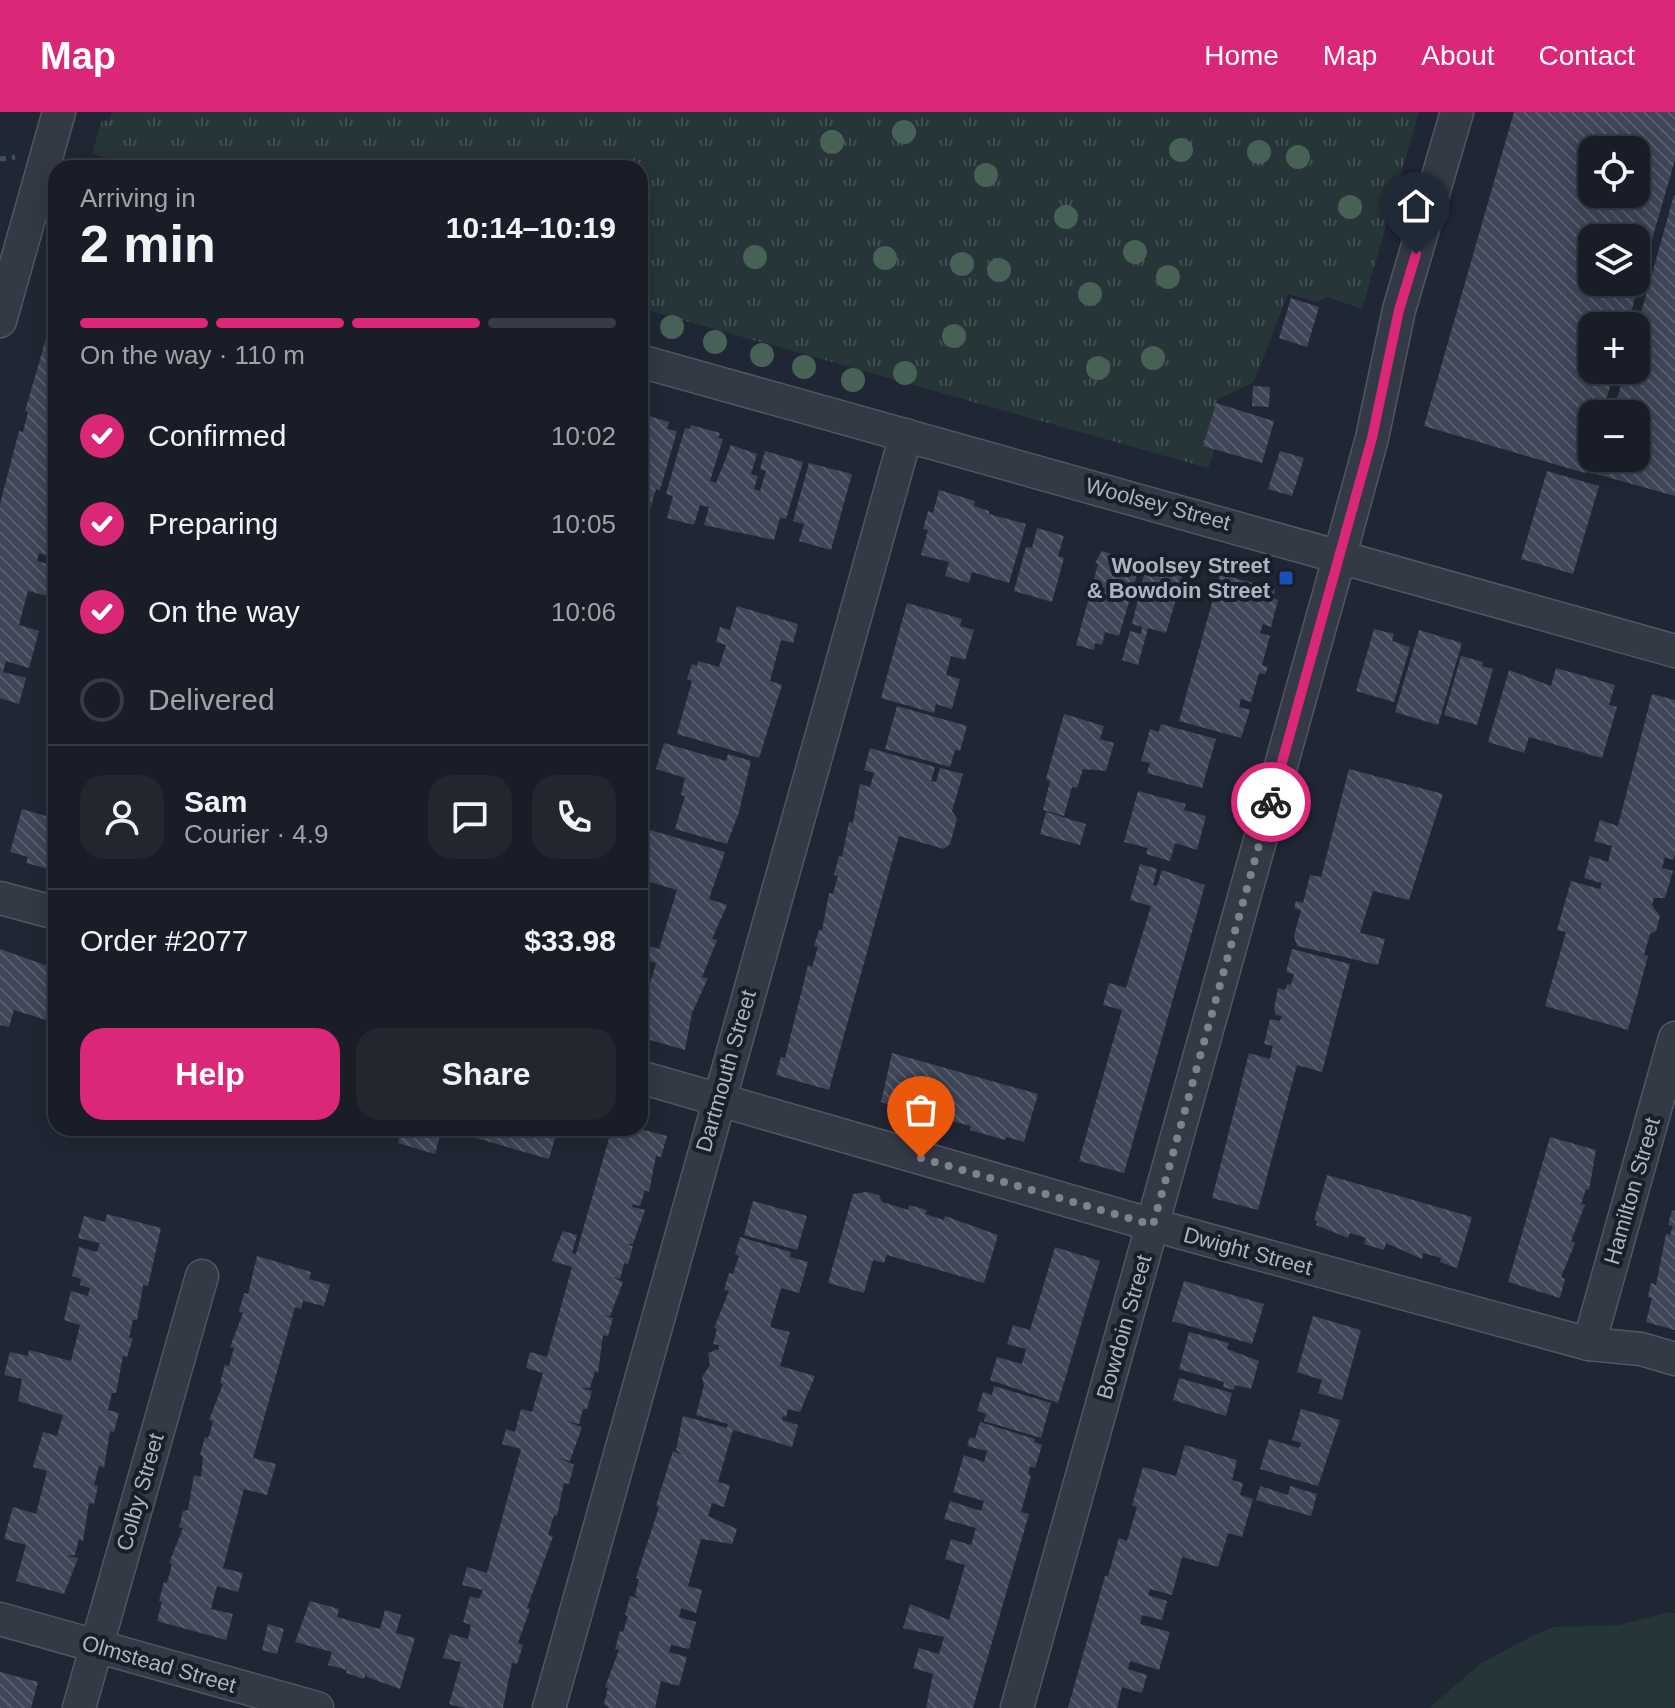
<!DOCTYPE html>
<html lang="en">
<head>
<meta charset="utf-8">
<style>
	body { margin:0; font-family:Helvetica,sans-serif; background:#21262f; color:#f1f3f6; height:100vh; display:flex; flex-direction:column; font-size:30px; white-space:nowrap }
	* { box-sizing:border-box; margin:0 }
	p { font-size:26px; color:#9fa2a7 }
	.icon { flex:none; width:44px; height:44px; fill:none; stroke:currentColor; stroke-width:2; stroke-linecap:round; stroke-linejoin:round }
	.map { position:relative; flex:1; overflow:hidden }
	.drawer { position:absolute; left:48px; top:48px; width:600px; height:976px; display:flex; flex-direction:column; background:#181d27; border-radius:24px; box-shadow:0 4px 20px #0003,0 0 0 2px #363b44 }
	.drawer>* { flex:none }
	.controls { position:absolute; left:1578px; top:24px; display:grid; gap:16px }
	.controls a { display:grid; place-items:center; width:72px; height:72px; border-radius:16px; background:#181d27; box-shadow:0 4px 20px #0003,0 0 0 2px #363b44; font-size:40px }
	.pin { position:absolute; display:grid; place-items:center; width:68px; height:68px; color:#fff; margin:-82px -34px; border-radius:50% 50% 50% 0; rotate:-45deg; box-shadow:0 0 8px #0007 }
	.pin .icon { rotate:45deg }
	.courier { position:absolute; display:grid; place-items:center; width:80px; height:80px; margin:-40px; border:6px solid #db2777; border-radius:50%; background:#fff; color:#222; box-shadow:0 2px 10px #0007 }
	.summary em { font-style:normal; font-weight:700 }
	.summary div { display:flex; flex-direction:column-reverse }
	.summary { display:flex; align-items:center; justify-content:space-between; height:136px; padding:0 32px }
	h1 { font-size:52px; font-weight:700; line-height:60px }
	.bar { display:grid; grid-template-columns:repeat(4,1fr); gap:12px 8px; align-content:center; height:96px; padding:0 32px }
	.bar i { height:10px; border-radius:6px; background:#363b44 }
	.bar .selected { background:#db2777 }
	.bar p { grid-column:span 4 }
	.line { display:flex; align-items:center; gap:20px; padding:0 32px; border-top:2px solid #363b44 }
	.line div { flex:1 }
	.round { display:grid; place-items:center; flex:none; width:84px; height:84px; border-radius:24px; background:#21262f }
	ol { padding:0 32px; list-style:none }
	li { display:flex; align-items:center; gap:24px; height:88px }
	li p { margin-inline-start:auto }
	li .icon { padding:8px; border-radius:50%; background:#db2777; color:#fff; stroke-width:4 }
	li:last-child { color:#9fa2a7 }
	li i { width:44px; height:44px; border:4px solid #363b44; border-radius:50% }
	.action { display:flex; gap:16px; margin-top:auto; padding:16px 32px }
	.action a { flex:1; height:92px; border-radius:24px; background:#db2777; color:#fff; font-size:32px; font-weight:700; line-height:92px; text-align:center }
	.action a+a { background:#21262f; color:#f1f3f6 }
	header { display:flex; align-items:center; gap:48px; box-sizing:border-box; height:112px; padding:0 40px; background:#db2777; color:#fff }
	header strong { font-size:38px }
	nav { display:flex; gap:44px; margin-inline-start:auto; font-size:28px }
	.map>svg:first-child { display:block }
	.grass { fill:url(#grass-tufts) }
	.pitch { fill:#253538 }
	.building { fill:url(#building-back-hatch); fill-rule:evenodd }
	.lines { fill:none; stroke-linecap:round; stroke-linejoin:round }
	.minor-casing { stroke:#515663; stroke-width:35 }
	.path { stroke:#415055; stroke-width:5; stroke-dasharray:6 6; stroke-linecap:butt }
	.minor { stroke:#333945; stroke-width:32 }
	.tree { fill:#476157 }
	.done { stroke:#7c8290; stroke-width:8; stroke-dasharray:0 14.4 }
	.route { stroke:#db2777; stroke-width:10 }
	.transit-dot { fill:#1a4fb4; stroke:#191e29; stroke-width:3 }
	.labels { text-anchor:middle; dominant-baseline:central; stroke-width:8; stroke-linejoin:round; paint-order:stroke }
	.street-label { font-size:22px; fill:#adb3c2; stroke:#191e29 }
	.poi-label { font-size:22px; font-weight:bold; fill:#adb3c2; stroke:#191e29; text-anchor:end }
</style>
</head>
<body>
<header>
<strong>Map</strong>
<nav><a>Home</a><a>Map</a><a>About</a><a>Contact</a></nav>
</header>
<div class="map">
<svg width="1675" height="1596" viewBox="0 0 1675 1596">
	<defs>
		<pattern id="grass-tufts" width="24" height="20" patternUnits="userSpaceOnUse" patternTransform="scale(2)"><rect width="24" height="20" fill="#253538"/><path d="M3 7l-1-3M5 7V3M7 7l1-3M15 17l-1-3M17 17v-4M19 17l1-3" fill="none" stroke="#425053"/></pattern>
		<pattern id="building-back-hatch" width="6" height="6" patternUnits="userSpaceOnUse" patternTransform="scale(2)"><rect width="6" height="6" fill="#3e4657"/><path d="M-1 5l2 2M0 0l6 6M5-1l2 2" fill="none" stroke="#575e6e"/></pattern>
	</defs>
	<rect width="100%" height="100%" fill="#202734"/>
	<path class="grass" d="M112,0H1419L1362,197L1328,185L1316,190L1288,182L1254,270L1217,288L1203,333L1215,337L1208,356L640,196V56H142L92,42L102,8L109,9Z"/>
	<path class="pitch" d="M1669,1500L1675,1501V1596H1429L1481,1551L1538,1521L1554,1515L1619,1513Z"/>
	<g class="building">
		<path d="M1514,0H1675V48L1627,214H1592V258H1615L1602,302H1592V337L1585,361L1424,314ZM1592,38H1636V82H1592ZM1592,126H1636V170H1592Z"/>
		<path d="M1674,83H1675V384L1596,362L1601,346H1636V302H1613L1625,258H1636V219Z"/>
		<path d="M1291,186L1319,195L1307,235L1279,226Z"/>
		<path d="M56,192V427L51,445L39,441L37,449L56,454V486L28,479L19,513L39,519L29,556L6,549L3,560L26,566L19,592L0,586V392L19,319L23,320L28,300L25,299Z"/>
		<path d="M1253,274L1270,275L1269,295L1252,294Z"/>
		<path d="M1216,291L1274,309L1262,351L1203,334Z"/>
		<path d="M642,302L669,310L667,317L677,319L660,378L656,377L650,397L640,394Z"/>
		<path d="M691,313L720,321L718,326L723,327L710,369L716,371L731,333L757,342L751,362L758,364L754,377L760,379L766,359L760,357L765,339L803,350L786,407L780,406L774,428L704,413L709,395L700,393L694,413L667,406L673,384L666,382L685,316L690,317Z"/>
		<path d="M1280,339L1304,346L1292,384L1268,377Z"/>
		<path d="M809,351L852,362L831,438L799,429L804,412L793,409Z"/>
		<path d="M1547,359L1599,374L1573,462L1521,447Z"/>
		<path d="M939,378L975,389L974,394L989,399V402L1026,412L1009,471L972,460L969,471L945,464L949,450L921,443L928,418L923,417L928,399L933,401Z"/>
		<path d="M1037,416L1064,424L1058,444L1064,446L1052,490L1014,479L1026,435L1032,436Z"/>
		<path d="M1102,439L1132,448L1129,456L1138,459L1119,524L1105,520L1102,533L1095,531L1094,538L1076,533L1098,452L1095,451Z"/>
		<path d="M1147,450L1184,460L1166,521L1148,516L1138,553L1122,548L1130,519L1141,522L1142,515L1132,512Z"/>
		<path d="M1220,462L1275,477L1273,486L1278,488L1271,515L1263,512L1260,521L1270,524L1262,553L1268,555L1265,562L1259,561L1251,590L1241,587L1239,595L1250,598L1241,626L1179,609Z"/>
		<path d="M907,491L962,507L960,514L974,518L965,548L951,544L946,563L960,567L952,597L936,592L934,601L881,586Z"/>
		<path d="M737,494L798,512L793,531L781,528L770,569L782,573L759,646L677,622L692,569L687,567L692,552L697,554L698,549L719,555L726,533L716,530L720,515L730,518Z"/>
		<path d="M1374,517L1394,522L1392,529L1410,535L1394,590L1356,579Z"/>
		<path d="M1419,518L1462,531L1438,613L1395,600Z"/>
		<path d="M1461,544L1483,550L1482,554L1493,557L1477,613L1444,603Z"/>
		<path d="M1556,556L1615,573L1609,593L1617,595L1602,646L1529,625L1524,641L1488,630L1509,558L1551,574Z"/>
		<path d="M1652,582L1675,588V742L1673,748L1665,745L1662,756L1673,759L1665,786H1654L1652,793L1660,804L1656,819L1650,822L1644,843L1648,844L1628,918L1545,894L1566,820L1557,818L1571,769L1600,777L1602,771L1584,766L1590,744L1608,750L1612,734L1594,729L1600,708L1618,714Z"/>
		<path d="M897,594L967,614L960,639L955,638L950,655L885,637Z"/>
		<path d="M1064,602L1104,614L1100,627L1114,631L1106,659L1083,657L1077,676L1072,675L1064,704L1043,698L1050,669L1046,667Z"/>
		<path d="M1161,612L1216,627L1202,676L1147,661L1150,651L1141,649L1150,617L1159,620Z"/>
		<path d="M664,631L726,649L728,642L751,649L739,700L727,732L675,717L685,684L681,683L685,666L656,657Z"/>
		<path d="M870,636L935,655L931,669L936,670L940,656L963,662L952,699L957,707L950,732L944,737L899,724L829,978L776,963L781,945L785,946L808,853L812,855L818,835L814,834L819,818L822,819L829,781L833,782L838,764L834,763L839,744L842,745L849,710L853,711L860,672L870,675L874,661L864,658Z"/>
		<path d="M1349,657L1443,682L1409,788L1373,779L1360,821L1385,827L1378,853L1297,834L1294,824L1301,798L1294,796L1296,789L1303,791L1310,763L1321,765Z"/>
		<path d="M1138,679L1186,692L1184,698L1206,704L1197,738L1175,731L1170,749L1146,742L1148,736L1124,730Z"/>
		<path d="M22,697L56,707V759L26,751L28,745L10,740Z"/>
		<path d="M1046,700L1086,712L1080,733L1040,722Z"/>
		<path d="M647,717L725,740L709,787L727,793L712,827L717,828L702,865L708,866L692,901L685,938L640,925V905L656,851L640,846V841L643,832L659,837L677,778L640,767V742Z"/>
		<path d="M1140,752L1157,757L1153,773L1157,774L1162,758L1205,773L1124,1061L1079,1049L1122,898L1103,893L1109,871L1126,876L1151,794L1130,788Z"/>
		<path d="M0,837L56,857V911L14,898L9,915L0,913Z"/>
		<path d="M1292,837L1350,852L1322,960L1297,953L1258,1098L1212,1086L1249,941L1270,947L1273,934L1264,932L1270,907L1280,909L1282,904L1276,903L1274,897L1278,876L1285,878L1287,872L1291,873L1294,862L1286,860Z"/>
		<path d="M892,941L1038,982L1024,1030L1006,1025L1005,1028L970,1018L971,1014L951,1009L950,1013L881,990Z"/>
		<path d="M402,1016H426L440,1023L435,1042L398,1031Z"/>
		<path d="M441,1016H558L549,1047Z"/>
		<path d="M612,1016L644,1018L667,1024L661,1045L656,1044L649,1080L645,1078L640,1094L633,1092L632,1095L645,1098L633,1132H626L633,1134L628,1152L624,1151L620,1167L611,1165L623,1170L610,1204L601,1203L613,1206L608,1224L603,1223L598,1261L595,1259L590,1276H581L592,1279L587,1297H583L579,1312L565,1309L582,1315L570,1349L560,1346L574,1353L569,1372L564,1371L557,1404L554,1403L548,1423L553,1424L527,1496L530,1497L518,1531L523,1533L517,1552L512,1551L503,1596H464L449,1592L461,1550L443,1546L450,1522L468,1527L471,1513L463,1510L470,1484L479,1487L483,1478L462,1473L467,1455L487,1461L521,1337L502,1332L506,1317L515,1320L521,1297L532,1300L543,1261L526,1256L530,1240L547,1245L572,1155L552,1149L556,1136L563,1119L577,1123L572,1141L576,1142Z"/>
		<path d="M1550,1025L1596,1038L1589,1078L1586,1077L1581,1092L1585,1093L1571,1129L1575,1131L1561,1165L1565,1167L1560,1186L1508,1170Z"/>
		<path d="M1327,1063L1472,1105L1457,1156L1440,1150L1441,1146L1423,1141L1422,1147L1386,1131L1384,1138L1364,1132L1366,1126L1350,1121L1348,1126L1316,1113L1317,1109L1314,1108Z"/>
		<path d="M866,1080L879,1083L882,1090L908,1098L909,1093L927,1098L925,1102L944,1108L945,1104L998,1123L984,1171L887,1143L884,1151L873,1148L864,1181L828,1171L853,1082Z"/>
		<path d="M753,1089L807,1104L797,1138L744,1123Z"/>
		<path d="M1672,1098L1675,1099V1218L1646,1210L1652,1186L1648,1185L1651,1171L1656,1173L1666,1122L1670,1123L1673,1114L1668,1113Z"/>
		<path d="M107,1102L161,1116L148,1174L143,1173L137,1208H133L129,1226H133L127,1245L123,1244L116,1281H112L108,1298L119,1301L114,1320L110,1319L104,1356L99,1354L94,1373L98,1374L94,1392L89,1391L83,1429L79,1427L75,1443L66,1444L78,1446L64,1482L16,1469L26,1433L4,1427L13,1395L36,1402L47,1359L33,1355L43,1320L57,1324L63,1303L18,1289L22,1267L4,1263L10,1240L28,1244L29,1238L71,1249L80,1213L64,1208L71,1179L88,1184L90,1176L80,1173L81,1167L72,1164L79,1135L97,1140L100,1131L78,1126L84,1104L105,1110Z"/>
		<path d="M740,1125L791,1140L790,1145L808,1150L799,1181L781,1176L770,1215L790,1220L780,1254L815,1264L800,1300L788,1297L786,1305L783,1304L782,1308L798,1313L792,1335L733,1318L718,1370L730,1373L724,1395L712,1391L708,1404L737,1417L732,1432L701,1427L688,1474L702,1478L696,1501L681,1496L679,1505L696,1510L689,1537L671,1533L669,1540L687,1545L679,1574L661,1569L655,1596H609L604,1592L608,1576L605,1575L619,1538L615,1537L620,1519L623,1520L628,1504L625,1503L630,1484L639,1487L635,1483L639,1467L636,1466L659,1395L656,1394L661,1377L673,1339L684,1343L676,1338L683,1304L727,1316L728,1312L696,1303L704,1273L702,1265L710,1253L708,1241L719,1237V1233L713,1232L717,1217L714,1216L729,1179L724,1178L729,1161L733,1162L739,1144L735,1142Z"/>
		<path d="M1055,1135L1100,1149L1058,1291L990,1268L997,1245L1022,1252L1026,1237L1007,1232L1013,1213L1030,1218Z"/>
		<path d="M257,1144L311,1160L309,1167L330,1173L324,1194L303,1189L301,1197L295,1195L253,1346L276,1352L267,1383L244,1377L223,1456L243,1461L238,1480L217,1474L211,1497L233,1502L226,1528L157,1509L162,1490L159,1489L164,1470L167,1471L172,1452L169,1451L183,1416L179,1415L183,1399L188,1398L194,1363L201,1365L203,1344L200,1343L205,1325L208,1326L210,1321L213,1309L209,1308L223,1272L220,1271L225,1253L229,1254L234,1236L230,1235L243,1201L239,1199L244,1181L248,1182Z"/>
		<path d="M1184,1169L1264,1192L1252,1232L1172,1209Z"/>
		<path d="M1313,1204L1361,1218L1342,1288L1318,1281L1322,1268L1297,1260Z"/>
		<path d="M1189,1220L1229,1231L1227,1237L1259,1249L1251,1277L1235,1273L1234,1278L1223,1275L1224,1270L1179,1257Z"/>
		<path d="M1179,1266L1232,1281L1226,1304L1173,1288Z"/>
		<path d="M994,1274L1051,1291L1041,1326L984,1309L986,1302L977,1299L983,1280L992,1283Z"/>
		<path d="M1301,1297L1340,1308L1318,1374L1260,1357L1269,1327L1299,1336L1301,1331L1292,1328Z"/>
		<path d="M980,1310L1035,1327L1034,1330L1042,1333L1035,1356L1030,1354L1028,1362L1031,1364L1021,1400L1029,1402L973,1596H926L933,1562L913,1556L919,1536L939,1542L944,1525L903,1516L910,1492L949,1508L965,1453L945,1447L951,1427L971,1433L976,1416L944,1407L950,1389L981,1399L984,1389L953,1380L964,1343L984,1350L987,1339L967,1334L970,1325L975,1327Z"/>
		<path d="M1185,1333L1237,1348L1232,1368L1243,1371L1240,1383L1253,1387L1242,1425L1228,1421L1218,1455L1182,1445L1172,1483L1150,1477L1148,1483L1167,1489L1162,1508L1142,1503L1140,1512L1170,1520L1159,1558L1130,1549L1128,1557L1147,1563L1142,1581L1122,1575L1117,1596H1068L1105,1464H1108L1119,1426L1127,1429L1137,1395L1132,1393L1143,1355L1176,1364Z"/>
		<path d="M1260,1374L1288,1383L1290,1374L1317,1382L1311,1404L1256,1388Z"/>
		<path d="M310,1489L339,1497L337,1505L380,1517L385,1498L401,1503L396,1521L415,1526L400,1577L367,1565L366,1561L364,1567L346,1561L347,1558L328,1553L332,1540L295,1530Z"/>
		<path d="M268,1512L284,1517L277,1542L262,1538Z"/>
		<path d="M0,1560L38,1570L31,1596H0Z"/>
	</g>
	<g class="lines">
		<g class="minor-casing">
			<g id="minor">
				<path d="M0,209L59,0"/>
				<path d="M640,249L1675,539"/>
				<path d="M0,786L56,801"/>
				<path d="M640,965L1153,1113L1589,1232L1641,1237L1675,1247"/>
				<path d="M1589,1232L1675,926"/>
				<path d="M0,1507L317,1596"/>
				<path d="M79,1596L202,1164"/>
				<path d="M549,1596L906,323"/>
				<path d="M1017,1596L1340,443L1372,326L1399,198L1457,0"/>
			</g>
		</g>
		<path class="path" d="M0,47L15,45"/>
		<use href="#minor" class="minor"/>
	</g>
	<g class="tree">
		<circle cx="904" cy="20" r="12"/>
		<circle cx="832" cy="30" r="12"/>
		<circle cx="1181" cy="38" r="12"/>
		<circle cx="1259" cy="40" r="12"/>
		<circle cx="1298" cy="45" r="12"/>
		<circle cx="986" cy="63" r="12"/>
		<circle cx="1350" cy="95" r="12"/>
		<circle cx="1066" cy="105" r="12"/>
		<circle cx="1135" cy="140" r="12"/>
		<circle cx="755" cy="145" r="12"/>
		<circle cx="885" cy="146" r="12"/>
		<circle cx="962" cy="152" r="12"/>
		<circle cx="999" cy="158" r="12"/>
		<circle cx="1168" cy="165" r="12"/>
		<circle cx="1090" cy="182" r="12"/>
		<circle cx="672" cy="215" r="12"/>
		<circle cx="954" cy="224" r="12"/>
		<circle cx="715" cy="230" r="12"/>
		<circle cx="762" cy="243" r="12"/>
		<circle cx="1153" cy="246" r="12"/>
		<circle cx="804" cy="255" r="12"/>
		<circle cx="1098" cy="256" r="12"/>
		<circle cx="905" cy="261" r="12"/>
		<circle cx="853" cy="268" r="12"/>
	</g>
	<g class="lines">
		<path class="done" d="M921,1046L1153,1113L1271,690"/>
		<path class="route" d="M1271,690L1372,326L1399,198L1416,142"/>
	</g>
	<rect class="transit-dot" x="1278" y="458" width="16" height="16" rx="4"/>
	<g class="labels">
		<g class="street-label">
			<text transform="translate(1158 392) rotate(15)">Woolsey Street</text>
			<text transform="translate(726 959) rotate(-74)">Dartmouth Street</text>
			<text transform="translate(1632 1079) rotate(-74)">Hamilton Street</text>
			<text transform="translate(1248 1139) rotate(15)">Dwight Street</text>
			<text transform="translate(1124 1215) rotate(-74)">Bowdoin Street</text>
			<text transform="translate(140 1380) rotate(-74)">Colby Street</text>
			<text transform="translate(159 1552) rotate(16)">Olmstead Street</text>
		</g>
		<g class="poi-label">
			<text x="1270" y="453">Woolsey Street<tspan x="1270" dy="25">&amp; Bowdoin Street</tspan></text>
		</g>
	</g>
</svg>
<div class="controls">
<a><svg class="icon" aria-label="locate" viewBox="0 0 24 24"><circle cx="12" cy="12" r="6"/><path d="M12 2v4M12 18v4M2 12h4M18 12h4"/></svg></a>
<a><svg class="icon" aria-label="layers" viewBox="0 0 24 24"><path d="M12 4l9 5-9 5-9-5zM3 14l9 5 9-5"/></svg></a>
<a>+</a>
<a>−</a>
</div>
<div class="pin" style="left:921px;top:1046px;background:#ea580c"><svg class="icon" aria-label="bag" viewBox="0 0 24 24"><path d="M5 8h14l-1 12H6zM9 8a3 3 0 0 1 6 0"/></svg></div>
<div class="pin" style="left:1416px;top:142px;background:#1f2937"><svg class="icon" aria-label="home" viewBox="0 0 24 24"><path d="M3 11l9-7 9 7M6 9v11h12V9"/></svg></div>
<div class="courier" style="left:1271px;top:690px"><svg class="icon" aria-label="bike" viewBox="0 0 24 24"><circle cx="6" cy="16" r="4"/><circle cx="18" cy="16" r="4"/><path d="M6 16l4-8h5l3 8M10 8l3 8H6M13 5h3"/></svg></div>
<section class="drawer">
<div class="summary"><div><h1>2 min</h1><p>Arriving in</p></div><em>10:14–10:19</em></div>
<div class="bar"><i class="selected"></i><i class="selected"></i><i class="selected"></i><i></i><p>On the way · 110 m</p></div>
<ol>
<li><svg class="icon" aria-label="check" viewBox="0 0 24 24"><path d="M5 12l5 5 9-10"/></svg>Confirmed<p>10:02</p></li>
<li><svg class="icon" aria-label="check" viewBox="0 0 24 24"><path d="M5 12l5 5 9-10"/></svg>Preparing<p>10:05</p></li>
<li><svg class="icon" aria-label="check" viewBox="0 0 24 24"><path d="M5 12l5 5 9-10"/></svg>On the way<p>10:06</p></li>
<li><i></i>Delivered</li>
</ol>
<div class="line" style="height:144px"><a class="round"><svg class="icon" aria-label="person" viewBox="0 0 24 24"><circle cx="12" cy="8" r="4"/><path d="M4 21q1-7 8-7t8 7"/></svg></a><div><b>Sam</b><p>Courier · 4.9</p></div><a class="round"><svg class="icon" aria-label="chat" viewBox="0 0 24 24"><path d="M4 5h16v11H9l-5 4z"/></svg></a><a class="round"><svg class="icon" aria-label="phone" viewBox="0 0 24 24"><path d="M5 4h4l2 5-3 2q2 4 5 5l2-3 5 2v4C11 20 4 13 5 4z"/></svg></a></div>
<div class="line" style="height:104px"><div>Order #2077</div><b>$33.98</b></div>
<div class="action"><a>Help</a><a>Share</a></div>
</section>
</div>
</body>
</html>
